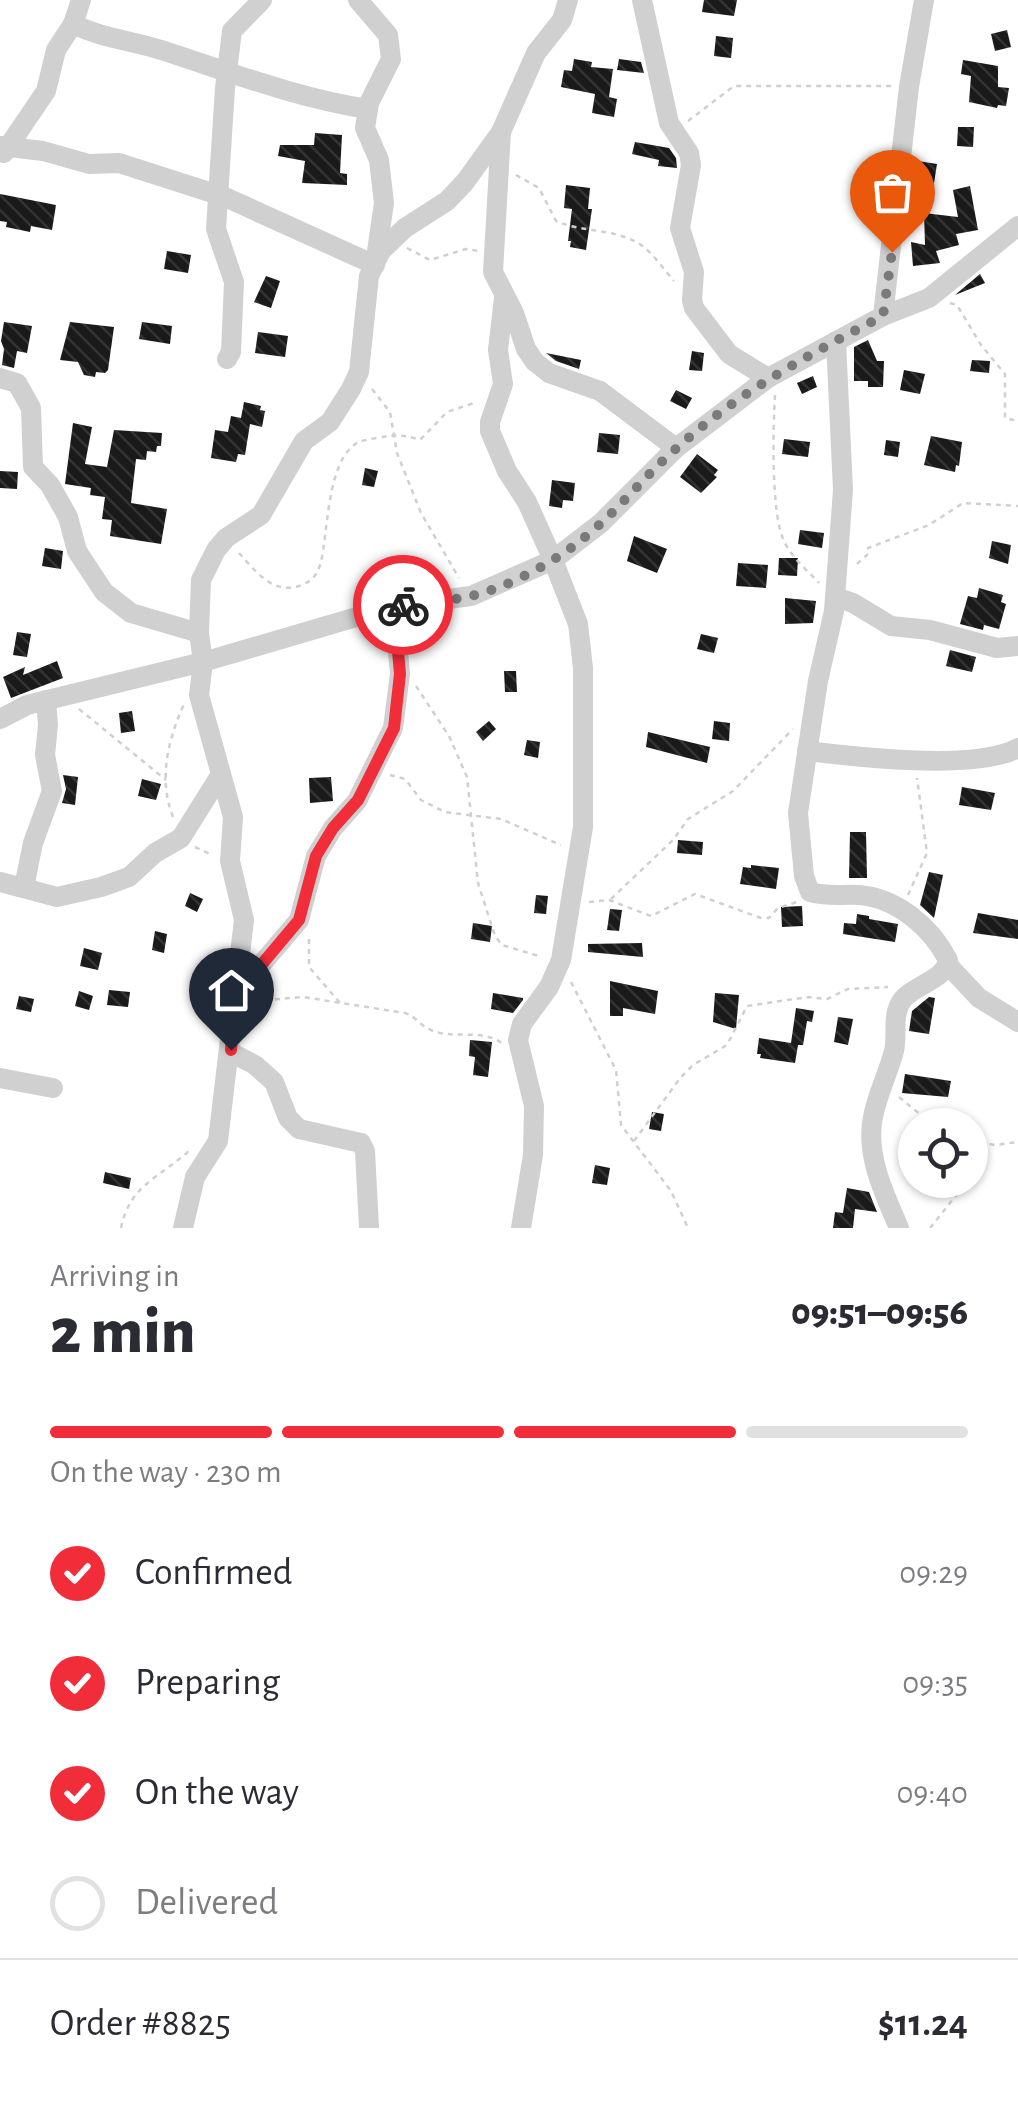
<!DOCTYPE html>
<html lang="en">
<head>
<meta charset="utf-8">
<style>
	body { margin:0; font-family:"Alegreya Sans",sans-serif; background:#f2f2f3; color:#2b2b33; height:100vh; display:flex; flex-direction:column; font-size:38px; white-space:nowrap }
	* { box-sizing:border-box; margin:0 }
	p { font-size:32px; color:#7c7c81 }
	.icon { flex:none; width:55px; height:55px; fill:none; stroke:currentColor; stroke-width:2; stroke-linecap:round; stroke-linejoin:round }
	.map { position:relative; height:1228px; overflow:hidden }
	.drawer { display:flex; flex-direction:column; background:#fff; flex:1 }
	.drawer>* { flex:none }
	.fabs { position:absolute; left:898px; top:1108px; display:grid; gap:20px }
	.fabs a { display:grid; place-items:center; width:90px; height:90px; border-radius:50%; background:#fff; box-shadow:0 2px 8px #0004; font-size:50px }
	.pin { position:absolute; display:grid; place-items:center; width:85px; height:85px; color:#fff; margin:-102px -42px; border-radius:50% 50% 50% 0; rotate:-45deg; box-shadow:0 0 10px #0007 }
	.pin .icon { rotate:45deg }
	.courier { position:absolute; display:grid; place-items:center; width:100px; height:100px; margin:-50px; border:8px solid #f22d3a; border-radius:50%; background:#fff; color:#222; box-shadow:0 2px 12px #0007 }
	.head em { font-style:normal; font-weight:800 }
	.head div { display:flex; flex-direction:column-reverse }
	.head { display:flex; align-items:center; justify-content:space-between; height:170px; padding:0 50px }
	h1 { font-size:65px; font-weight:800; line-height:75px }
	.bar { display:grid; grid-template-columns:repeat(4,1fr); gap:15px 10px; align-content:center; height:120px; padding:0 50px }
	.bar i { height:12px; border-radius:8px; background:#e1e1e2 }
	.bar .active { background:#f22d3a }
	.bar p { grid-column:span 4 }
	.line { display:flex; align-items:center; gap:25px; padding:0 50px; border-top:2px solid #e1e1e2 }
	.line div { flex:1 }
	ol { padding:0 50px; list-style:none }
	li { display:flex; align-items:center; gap:30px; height:110px }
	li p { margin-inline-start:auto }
	li .icon { padding:10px; border-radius:50%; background:#f22d3a; color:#fff; stroke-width:4 }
	li:last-child { color:#7c7c81 }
	li i { width:55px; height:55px; border:5px solid #e1e1e2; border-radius:50% }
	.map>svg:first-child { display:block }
	.building { fill:url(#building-back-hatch) }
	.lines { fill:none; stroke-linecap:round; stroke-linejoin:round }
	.path { stroke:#d0d0d0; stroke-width:2.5; stroke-dasharray:5 5; stroke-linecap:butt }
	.minor { stroke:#d0d0d0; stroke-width:20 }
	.done { stroke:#7a7a7a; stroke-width:10; stroke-dasharray:0 18 }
	.route { stroke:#f22d3a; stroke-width:12 }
</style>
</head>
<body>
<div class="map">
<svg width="1018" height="1228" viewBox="0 0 1018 1228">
	<defs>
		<pattern id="building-back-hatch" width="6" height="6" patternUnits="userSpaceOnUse" patternTransform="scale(2.5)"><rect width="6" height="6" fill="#1a1a1a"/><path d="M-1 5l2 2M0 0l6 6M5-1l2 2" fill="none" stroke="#333"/></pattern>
	</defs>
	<rect width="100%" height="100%" fill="#fff"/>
	<g class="building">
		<path d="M704,0H737L734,16L702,12Z"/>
		<path d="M1007,30L1011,47L995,51L991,34Z"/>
		<path d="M716,36L733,38L731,58L714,56Z"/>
		<path d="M574,59L592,62L591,67L613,69L609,97L617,99L614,117L592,113L595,94L561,87L564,70L572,71Z"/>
		<path d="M619,59L641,62L644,73L617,70Z"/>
		<path d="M963,60L998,66V87L1009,88L1006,106L998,105L997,108L969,102L971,76L961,74Z"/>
		<path d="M958,127H974L973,147L957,146Z"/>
		<path d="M315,133L342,135L340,173L347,174V185L302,183L305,161L278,156L280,145H314Z"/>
		<path d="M635,142L669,148L676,158L677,168L658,166L659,160L632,154Z"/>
		<path d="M918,161L937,164L934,183L918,180Z"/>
		<path d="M566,185L590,188L588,209H592L586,250L570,247L571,241H568L572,209L564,208Z"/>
		<path d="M970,186L978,230L956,234L959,245L936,251L940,263L913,266L911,242L925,245L924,213L958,217L953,190Z"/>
		<path d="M0,194L56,205L52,230L31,226L30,232L6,227L7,222L0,221Z"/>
		<path d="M167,251L191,255L188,273L164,269Z"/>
		<path d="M980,274L985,283L955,295Z"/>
		<path d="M266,276L280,281L271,308L254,302Z"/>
		<path d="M4,322L32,326L27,353L17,351L14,368L2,365L4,349L1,341Z"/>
		<path d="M70,322L114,327L108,370L105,373L96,372L95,377L84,375L78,362L60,360Z"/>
		<path d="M142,322L172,326L170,344L139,339Z"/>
		<path d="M258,332L288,336L285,357L255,353Z"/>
		<path d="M868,340L877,361H884L883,387H868V381H854V347Z"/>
		<path d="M692,351L704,353L702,371L689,370Z"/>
		<path d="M546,353L581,360L579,369L556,361Z"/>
		<path d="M972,360L990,361L989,373L970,371Z"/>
		<path d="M904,370L925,374L920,394L900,390Z"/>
		<path d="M813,376L817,387L802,394L797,383Z"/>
		<path d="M676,390L692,398L686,409L670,401Z"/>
		<path d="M244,402L261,406L260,410L265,411L262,427L250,424L245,455L238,454L236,462L211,458L215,430L228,432L231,416L241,418Z"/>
		<path d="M73,423L92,427L85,464L107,467L114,430L162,433L161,446H157L156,452L147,451L146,460L136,459L131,503L167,509L161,544L110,536L112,520L102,519L105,497L90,495L91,488L65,484Z"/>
		<path d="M599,433L620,435L618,454L597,452Z"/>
		<path d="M931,436L962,442L959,466L956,465L955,472L924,465Z"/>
		<path d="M784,439L810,442L808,457L782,454Z"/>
		<path d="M886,440L900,442L898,457L884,455Z"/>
		<path d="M697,454L718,470L714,475L717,477L701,493L680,477Z"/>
		<path d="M365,468L378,471L374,487L362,485Z"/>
		<path d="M0,471L18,472L17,489L0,488Z"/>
		<path d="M552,480L575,483L573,501L563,500L562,508L549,506Z"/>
		<path d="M800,530L824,533L822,548L798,544Z"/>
		<path d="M634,536L667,549L657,573L627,561Z"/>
		<path d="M992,541L1011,545L1008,564L989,558Z"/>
		<path d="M45,548L63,551L61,569L42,566Z"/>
		<path d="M779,558H798L797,576L778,575Z"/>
		<path d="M738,563L768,565L766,588L736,586Z"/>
		<path d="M979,588L1003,595L1001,602L1006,604L999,629L984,625L983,630L960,624L968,596L977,598Z"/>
		<path d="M785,598L816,601L813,623L785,624Z"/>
		<path d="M17,632L31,634L27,657L13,655Z"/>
		<path d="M701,634L718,638L714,653L697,649Z"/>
		<path d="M950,650L976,657L972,672L946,666Z"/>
		<path d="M57,661L63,678L11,698L3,677L25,667L23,675Z"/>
		<path d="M504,671H516L517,692H505Z"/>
		<path d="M132,711L135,731L121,733L119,713Z"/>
		<path d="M489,721L496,729L483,741L476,732Z"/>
		<path d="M714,721L730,723L729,741L712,739Z"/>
		<path d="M648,732L710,747L707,763L646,747Z"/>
		<path d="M527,740L540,742L538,758L524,755Z"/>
		<path d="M63,775L78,777L75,805L62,803L66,789Z"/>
		<path d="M331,777L333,801L310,803L309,778Z"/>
		<path d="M142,779L161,784L156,800L138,796Z"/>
		<path d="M962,787L995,793L991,810L959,805Z"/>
		<path d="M850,832H866L867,878H849Z"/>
		<path d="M678,840L703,842L702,855L677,853Z"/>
		<path d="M751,865L779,868L776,889L740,884L743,867L751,868Z"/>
		<path d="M929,872L943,875L934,918L920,905Z"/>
		<path d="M190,893L203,899L197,912L185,906Z"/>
		<path d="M536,895L548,896L546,914L534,913Z"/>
		<path d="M802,906L803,926L782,927L781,907Z"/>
		<path d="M610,909L622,910L619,931L607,930Z"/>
		<path d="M978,913L1018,920V939L973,933Z"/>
		<path d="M857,914L869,916V919L898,924L895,942L843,934L844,923L856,924Z"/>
		<path d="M473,923L492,926L490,942L471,939Z"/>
		<path d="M155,931L167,934L164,953L152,950Z"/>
		<path d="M642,943L643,957L588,952V944Z"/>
		<path d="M84,948L102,953L98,970L80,966Z"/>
		<path d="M610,981L658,991L655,1014L623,1008V1016H610Z"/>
		<path d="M109,990L130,992L128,1007L107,1005Z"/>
		<path d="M79,991L93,996L89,1010L75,1006Z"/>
		<path d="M493,993L523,998V1000L513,1013L491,1009Z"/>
		<path d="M715,993L739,995L736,1029L713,1022Z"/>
		<path d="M19,996L34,999L31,1012L16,1009Z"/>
		<path d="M929,997L935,998L929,1034L909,1031L912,1011Z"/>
		<path d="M796,1008L814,1011L812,1022L807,1021L803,1045H798L795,1063L760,1058L761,1054H757L759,1038L791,1043Z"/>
		<path d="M838,1017L853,1019L848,1045L834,1042Z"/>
		<path d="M470,1040L492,1042L488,1077L473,1075L475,1057L469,1056Z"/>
		<path d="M905,1074L951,1081L948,1097L902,1093Z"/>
		<path d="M652,1112L664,1114L661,1131L649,1129Z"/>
		<path d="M595,1165L610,1168L607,1185L592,1183Z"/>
		<path d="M105,1172L131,1178L129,1189L103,1183Z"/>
		<path d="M847,1188L869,1192L877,1212L855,1209L853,1228H833L835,1212L843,1213Z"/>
	</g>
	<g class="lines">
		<g class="path">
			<path d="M688,121L734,86H893"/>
			<path d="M516,175L539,188L556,221C583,233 616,228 641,245C653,253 664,270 674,281"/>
			<path d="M407,248L430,260L466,249L479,251"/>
			<path d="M950,303L957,305L981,345L1005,374V418L1018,421"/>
			<path d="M372,389L390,412L397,453L421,513L459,578"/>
			<path d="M775,395C773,429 771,509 783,539C790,556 807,570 819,583"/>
			<path d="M239,553C256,572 274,596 302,585C313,581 318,573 321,562C328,531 327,466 354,445C360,440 368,440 376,438C394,435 403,434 420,440L447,412L477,402"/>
			<path d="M857,564L869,553L868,548L929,525L963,503L1018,506"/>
			<path d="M416,686L449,736L467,777L478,883L495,936L502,945L542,957"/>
			<path d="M79,709L166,780"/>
			<path d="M390,775L405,779L421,800L445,812L501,819L561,845"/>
			<path d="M173,817C158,779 168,740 184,704"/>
			<path d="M195,847L210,854"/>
			<path d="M908,895L927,853L917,778"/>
			<path d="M611,899L673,840L688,819L733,791L793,729"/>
			<path d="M589,902L609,900L651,916L695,894L761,918H769L778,908L797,902"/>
			<path d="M309,939V967L341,1004"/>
			<path d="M571,982L616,1070L621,1125L671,1191L688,1228"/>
			<path d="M255,1001L303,997L405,1013C417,1017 420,1026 431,1030C453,1040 480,1028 502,1043"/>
			<path d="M899,1097L933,1125"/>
			<path d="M970,1140L995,1145L1018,1142"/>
			<path d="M634,1141L681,1077L693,1065L727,1045L747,1006L808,997L827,999L848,989L888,987"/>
			<path d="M121,1228C130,1184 160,1178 191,1149"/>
			<path d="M930,1228L958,1193L963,1180"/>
		</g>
		<g class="minor">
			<path d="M642,0L669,123L689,153L691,165L680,228L694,272L692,300L694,308L729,354L768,378"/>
			<path d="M73,24C104,39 130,40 161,50C230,72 296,98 368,109"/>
			<path d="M501,132L493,272L514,313L526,349L535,362L549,373L600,391L676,448"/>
			<path d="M0,146L43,151L89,164L119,163L225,197L375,265L384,203L379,160L365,128L369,103L391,59L388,35L358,0"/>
			<path d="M4,153L46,91L56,50L73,24L81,0"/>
			<path d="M504,298L498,350L503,384L490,422V431L507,471L527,502L553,560L578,624L583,668V827L561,960L549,987L522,1024L518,1040L534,1106L533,1155L521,1228"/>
			<path d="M883,316L909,87L924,0"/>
			<path d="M836,341L843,490L834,611L818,681L798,813L804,876L810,892C826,897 843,894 859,895C897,898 931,927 948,960C945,980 916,984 903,999C891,1014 898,1034 894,1051C888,1074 877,1095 873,1117C865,1155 885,1195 899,1228"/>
			<path d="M227,359L231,352L234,282L216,229L225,88L232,31L262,0"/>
			<path d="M0,378L17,383L31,408L33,467L50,485L68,517L77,551L104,592L131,613L199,633"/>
			<path d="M835,597L853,603L891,626L930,630L997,648L1018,646"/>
			<path d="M0,719L27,705L203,662L394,606L471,596L553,560L601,523L676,448L768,378L883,316L929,298L1018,226"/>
			<path d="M807,751C855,757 976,771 1018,748"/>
			<path d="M0,882L57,897L101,887L129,877L155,853L181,838L221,774"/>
			<path d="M24,887L33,843L52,791L45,755L48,725L46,700"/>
			<path d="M948,965L979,998L1018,1022"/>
			<path d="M237,993L299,920L316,856L333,828L357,801L393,728L400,674L394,606"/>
			<path d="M230,1052L255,1065L274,1082L288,1118L299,1129L361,1143L365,1151L369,1228"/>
			<path d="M0,1078L53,1088"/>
			<path d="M183,1228L195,1177L218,1141L244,920L230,861L233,817L199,695L203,662L199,633L201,580L216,550L226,538L261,515L304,441L330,422L351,389L359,372L369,276L381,251L405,228L447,201L465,182L501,132L536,53L562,20L568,0"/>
		</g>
	</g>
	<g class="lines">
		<path class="done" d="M403,605C425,602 448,601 471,596C507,588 557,561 585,537C619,510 645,475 678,447C739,392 810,354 883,316L892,252"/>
		<path class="route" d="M231,1050L236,995L299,920L316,856L333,828L358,800L394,728L400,674L394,606L403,605"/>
	</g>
</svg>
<div class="fabs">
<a><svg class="icon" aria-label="locate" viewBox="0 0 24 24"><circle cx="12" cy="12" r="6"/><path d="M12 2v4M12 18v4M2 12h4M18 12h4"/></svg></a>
</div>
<div class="pin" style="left:892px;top:252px;background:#ea580c"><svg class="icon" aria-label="bag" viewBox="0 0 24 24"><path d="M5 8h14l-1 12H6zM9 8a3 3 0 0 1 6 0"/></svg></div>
<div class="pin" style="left:231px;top:1050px;background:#1f2937"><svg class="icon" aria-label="home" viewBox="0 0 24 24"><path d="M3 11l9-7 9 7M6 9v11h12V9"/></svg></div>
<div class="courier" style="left:403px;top:605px"><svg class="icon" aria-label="bike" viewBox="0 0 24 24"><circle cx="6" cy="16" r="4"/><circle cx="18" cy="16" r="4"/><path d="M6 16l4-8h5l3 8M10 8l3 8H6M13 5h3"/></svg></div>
</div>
<section class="drawer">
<div class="head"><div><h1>2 min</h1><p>Arriving in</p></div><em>09:51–09:56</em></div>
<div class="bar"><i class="active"></i><i class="active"></i><i class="active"></i><i></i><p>On the way · 230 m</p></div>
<ol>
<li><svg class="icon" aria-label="check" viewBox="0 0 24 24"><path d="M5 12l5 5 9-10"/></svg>Confirmed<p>09:29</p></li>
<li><svg class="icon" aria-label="check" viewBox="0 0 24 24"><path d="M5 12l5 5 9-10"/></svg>Preparing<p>09:35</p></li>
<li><svg class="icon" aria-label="check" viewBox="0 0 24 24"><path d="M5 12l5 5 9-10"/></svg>On the way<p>09:40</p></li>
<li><i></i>Delivered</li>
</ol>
<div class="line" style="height:130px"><div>Order #8825</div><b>$11.24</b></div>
</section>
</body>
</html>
